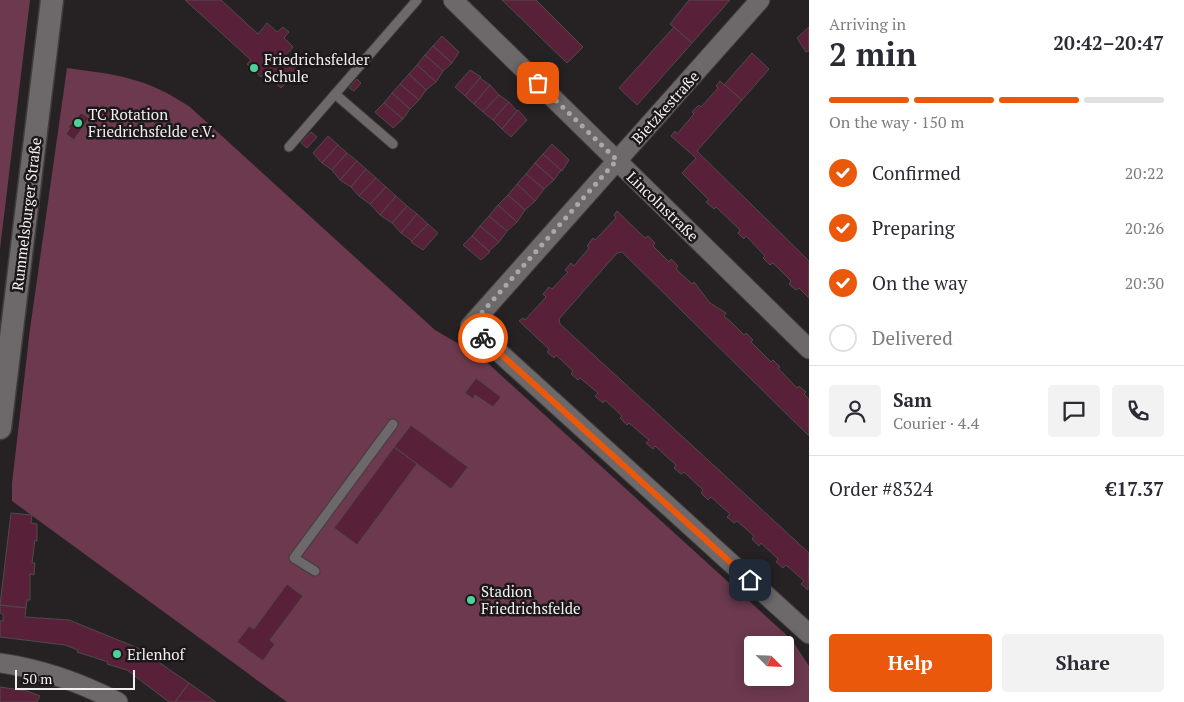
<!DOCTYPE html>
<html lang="en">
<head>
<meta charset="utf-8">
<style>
	body { margin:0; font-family:"PT Serif",serif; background:#f2f2f3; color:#2b2b33; height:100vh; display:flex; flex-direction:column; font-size:19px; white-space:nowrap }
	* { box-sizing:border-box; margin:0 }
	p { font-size:16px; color:#7c7c81 }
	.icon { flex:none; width:28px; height:28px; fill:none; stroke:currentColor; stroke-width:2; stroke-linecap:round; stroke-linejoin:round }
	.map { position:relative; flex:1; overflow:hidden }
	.drawer { display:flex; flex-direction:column; background:#fff; width:375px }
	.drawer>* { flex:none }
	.needle { width:32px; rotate:114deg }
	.buttons { position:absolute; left:744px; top:636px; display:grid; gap:10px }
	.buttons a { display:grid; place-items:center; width:50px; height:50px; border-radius:5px; background:#fff; box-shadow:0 2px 12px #0003; font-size:25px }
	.scale { position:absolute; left:15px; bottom:12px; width:120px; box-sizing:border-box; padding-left:5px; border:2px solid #f2eff0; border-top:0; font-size:14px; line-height:18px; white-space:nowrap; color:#f2eff0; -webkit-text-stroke:4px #1c181a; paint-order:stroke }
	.pin { position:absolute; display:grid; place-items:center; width:42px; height:42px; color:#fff; margin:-21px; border-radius:10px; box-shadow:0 2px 8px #0006 }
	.courier { position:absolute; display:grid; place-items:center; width:50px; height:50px; margin:-25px; border:4px solid #ea580c; border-radius:50%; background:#fff; color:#222; box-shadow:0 1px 6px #0007 }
	.summary em { font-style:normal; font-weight:800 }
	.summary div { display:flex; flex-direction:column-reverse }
	.summary { display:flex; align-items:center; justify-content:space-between; height:85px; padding:0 20px }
	h1 { font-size:32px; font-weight:800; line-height:38px }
	.bar { display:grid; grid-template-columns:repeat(4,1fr); gap:8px 5px; align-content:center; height:60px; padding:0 20px }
	.bar i { height:6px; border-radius:4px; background:#e1e1e2 }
	.bar .current { background:#ea580c }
	.bar p { grid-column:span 4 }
	.line { display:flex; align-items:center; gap:12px; padding:0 20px; border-top:1px solid #e1e1e2 }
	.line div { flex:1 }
	.round { display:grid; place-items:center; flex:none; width:52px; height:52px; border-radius:5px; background:#f2f2f3 }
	ol { padding:0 20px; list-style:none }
	li { display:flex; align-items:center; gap:15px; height:55px }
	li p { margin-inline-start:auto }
	li .icon { padding:5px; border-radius:50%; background:#ea580c; color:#fff; stroke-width:4 }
	li:last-child { color:#7c7c81 }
	li i { width:28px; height:28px; border:2px solid #e1e1e2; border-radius:50% }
	.cta { display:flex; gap:10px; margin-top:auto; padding:10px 20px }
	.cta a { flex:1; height:58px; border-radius:5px; background:#ea580c; color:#fff; font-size:20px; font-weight:800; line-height:58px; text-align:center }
	.cta a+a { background:#f2f2f3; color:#2b2b33 }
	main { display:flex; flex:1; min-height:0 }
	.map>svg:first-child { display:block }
	.green { fill:#6c394e; fill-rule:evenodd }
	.building { fill:#59203a; stroke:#4f4a4c }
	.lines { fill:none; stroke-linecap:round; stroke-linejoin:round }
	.service-casing { stroke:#413d3e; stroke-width:11 }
	.minor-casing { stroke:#413d3e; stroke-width:21 }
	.tertiary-casing { stroke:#413d3e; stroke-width:25 }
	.service { stroke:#6d686a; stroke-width:9 }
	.minor { stroke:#6d686a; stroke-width:19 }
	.tertiary { stroke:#6d686a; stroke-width:22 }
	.done { stroke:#aba7a8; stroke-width:5; stroke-dasharray:0 9 }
	.route { stroke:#ea580c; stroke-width:6 }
	.poi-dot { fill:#4cd39a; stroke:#1c181a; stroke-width:2 }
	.labels { text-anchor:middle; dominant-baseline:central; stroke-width:5; stroke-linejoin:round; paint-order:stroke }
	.poi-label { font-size:15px; fill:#f2eff0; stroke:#1c181a; text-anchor:start }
	.street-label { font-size:15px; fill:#f2eff0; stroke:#1c181a }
</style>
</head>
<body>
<main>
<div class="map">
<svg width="809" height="702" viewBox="0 0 809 702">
	<rect width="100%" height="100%" fill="#262223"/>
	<g class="green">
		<path d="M0,0H30L0,249Z"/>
		<path d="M67,68C118,75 145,77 190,107L435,330L481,357L792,640L809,666V702H287L12,501V483L30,329ZM752,645H785V678H752Z"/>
	</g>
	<g class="building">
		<path d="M185,0H221L258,34L267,23L277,32L283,27L289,32L284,38L293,47L284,57L298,70L281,88L265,73L261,77L247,64L251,60Z"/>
		<path d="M502,0H536L583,47L567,63Z"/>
		<path d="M689,0H730L692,43L670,24Z"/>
		<path d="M674,27L692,43L637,105L619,88Z"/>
		<path d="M809,27V51L806,52L797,38Z"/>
		<path d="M442,36L459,52L452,63L433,46Z"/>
		<path d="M433,46L452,63L443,71L425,55Z"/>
		<path d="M752,53L769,69L742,100L724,85Z"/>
		<path d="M425,55L443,71L436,82L417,65Z"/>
		<path d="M417,65L436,82L426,90L409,74Z"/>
		<path d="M470,70L481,77L465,96L455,87Z"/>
		<path d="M409,74L426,90L419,100L400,84Z"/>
		<path d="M480,78L490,85L474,104L465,96Z"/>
		<path d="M357,79L361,83L354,91L349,88Z"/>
		<path d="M720,81L742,100L697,151L809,261V298L799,288L796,290L789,284L791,281L773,263L770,265L763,258L765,256L746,236L744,239L738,233L740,230L716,207L714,209L706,202L709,200L682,173L696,158L671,136L675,131L677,134L694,114L692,112L699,105L701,107L718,88L716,86Z"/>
		<path d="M400,84L419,100L410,109L392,93Z"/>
		<path d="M490,85L499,95L483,112L474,104Z"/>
		<path d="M392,93L410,109L403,119L384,103Z"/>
		<path d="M499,95L509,102L493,120L483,112Z"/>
		<path d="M509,102L517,111L502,129L493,120Z"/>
		<path d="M384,103L403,119L393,128L375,112Z"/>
		<path d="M518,110L527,120L511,137L502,129Z"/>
		<path d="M81,113L89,118L74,140L66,134L70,128L68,127Z"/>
		<path d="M311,132L317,137L307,148L301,143Z"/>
		<path d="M328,136L338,145L322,163L313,153Z"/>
		<path d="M552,144L569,160L562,171L543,154Z"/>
		<path d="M338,145L347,153L332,170L322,163Z"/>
		<path d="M347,153L357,161L340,180L332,170Z"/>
		<path d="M543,154L561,170L554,180L535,163Z"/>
		<path d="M357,161L366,169L351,187L340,180Z"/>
		<path d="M535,163L554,180L544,189L526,174Z"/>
		<path d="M366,169L376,178L359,196L351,187Z"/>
		<path d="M526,174L544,189L535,201L517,184Z"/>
		<path d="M376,178L386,187L370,204L359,196Z"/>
		<path d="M517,184L535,201L525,210L508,195Z"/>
		<path d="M386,187L396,196L380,215L370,204Z"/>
		<path d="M508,195L525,210L517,222L498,205Z"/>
		<path d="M396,196L407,206L392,223L380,215Z"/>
		<path d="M498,205L517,222L507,231L489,216Z"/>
		<path d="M407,206L417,214L401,233L392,223Z"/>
		<path d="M617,211L645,238L648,236L655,243L653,246L669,262L671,259L678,266L676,269L692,284L694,282L710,303L726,313L724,316L732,323L744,335L746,333L753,340L751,342L771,362L773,360L780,367L778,368L797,388L799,386L806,392L804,394L809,399V436L622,252L617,253L559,319L560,324L809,553L808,590L801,584L804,581L786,565L783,568L776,562L778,559L761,543L759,546L752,539L754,536L737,521L734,523L727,517L730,514L711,497L708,500L701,493L703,490L684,472L681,474L674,468L676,465L655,446L653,449L646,443L649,440L629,423L627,425L620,418L622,416L605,400L603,403L595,396L598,393L580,378L578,380L571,374L573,371L556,355L554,358L547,352L549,349L519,321L523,318L525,320L546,297L543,294L549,287L552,289L568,272L565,270L571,263L574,266L589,248L587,246L593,238L595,240L616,218L614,215Z"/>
		<path d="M417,214L428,224L412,241L401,233Z"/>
		<path d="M489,216L507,231L499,242L480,226Z"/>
		<path d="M428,224L438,233L423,250L411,242Z"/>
		<path d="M480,226L499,242L489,251L472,236Z"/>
		<path d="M472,236L490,252L481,260L463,245Z"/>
		<path d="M476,378L501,397L493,407L475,395L473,399L465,393Z"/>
		<path d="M411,425L468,467L451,489L394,447Z"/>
		<path d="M394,447L417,464L357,545L334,528Z"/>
		<path d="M11,513L32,515L31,523L37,524V541L35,540L32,563H35L34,575L30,574V600H27L26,608L0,605Z"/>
		<path d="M287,584L303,596L270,640L275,644L263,661L237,642L249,626L254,629Z"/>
		<path d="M0,605L26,608L25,617L69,620L138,648L189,683L175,702H169L127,670L107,664L108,662L77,652L78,650L65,645L0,637V621H3V614L0,613Z"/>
		<path d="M189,683L216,702H175Z"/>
		<path d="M0,687L27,691L40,696L37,702H0Z"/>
	</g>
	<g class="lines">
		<g class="service-casing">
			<g id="service">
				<path d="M335,94L393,144"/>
				<path d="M289,147L417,0"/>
				<path d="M315,571L294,558L393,424"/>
			</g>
		</g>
		<g class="minor-casing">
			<g id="minor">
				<path d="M453,0L809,349"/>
				<path d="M760,0L470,326L809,634"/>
				<path d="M0,663C43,669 79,682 118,702"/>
			</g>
		</g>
		<g class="tertiary-casing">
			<path id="tertiary" d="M0,428L52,0"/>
		</g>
		<use href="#service" class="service"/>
		<use href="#minor" class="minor"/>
		<use href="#tertiary" class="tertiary"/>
	</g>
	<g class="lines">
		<path class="done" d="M483,338L470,326L617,160L538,83"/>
		<path class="route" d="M483,338L750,580"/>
	</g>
	<g class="poi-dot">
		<circle cx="254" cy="68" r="5"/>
		<circle cx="78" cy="123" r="5"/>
		<circle cx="471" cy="600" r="5"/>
		<circle cx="117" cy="654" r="5"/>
	</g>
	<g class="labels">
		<g class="poi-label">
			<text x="264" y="59">Friedrichsfelder<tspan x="264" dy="17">Schule</tspan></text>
			<text x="88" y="114">TC Rotation<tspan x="88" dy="17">Friedrichsfelde e.V.</tspan></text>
			<text x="481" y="591">Stadion<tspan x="481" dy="17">Friedrichsfelde</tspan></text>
			<text x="127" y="654">Erlenhof</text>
		</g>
		<g class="street-label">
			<text transform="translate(665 107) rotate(-48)">Bietzkestraße</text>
			<text transform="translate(663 206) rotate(44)">Lincolnstraße</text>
			<text transform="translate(26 214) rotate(-83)">Rummelsburger Straße</text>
		</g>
	</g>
</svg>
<div class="buttons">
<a><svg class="needle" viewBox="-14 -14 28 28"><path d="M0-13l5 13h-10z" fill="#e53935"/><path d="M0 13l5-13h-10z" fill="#7c7c81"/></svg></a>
</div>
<div class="scale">50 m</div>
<div class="pin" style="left:538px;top:83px;background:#ea580c"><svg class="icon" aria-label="bag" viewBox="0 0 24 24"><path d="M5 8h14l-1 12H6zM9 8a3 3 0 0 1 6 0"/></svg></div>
<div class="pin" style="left:750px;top:580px;background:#1f2937"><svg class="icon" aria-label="home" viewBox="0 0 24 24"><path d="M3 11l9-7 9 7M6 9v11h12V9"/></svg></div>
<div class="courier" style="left:483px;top:338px"><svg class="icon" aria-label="bike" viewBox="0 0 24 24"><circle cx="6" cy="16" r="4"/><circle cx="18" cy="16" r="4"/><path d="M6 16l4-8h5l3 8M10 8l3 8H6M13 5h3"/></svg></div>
</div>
<section class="drawer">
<div class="summary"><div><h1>2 min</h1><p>Arriving in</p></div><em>20:42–20:47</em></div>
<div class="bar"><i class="current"></i><i class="current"></i><i class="current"></i><i></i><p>On the way · 150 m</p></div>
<ol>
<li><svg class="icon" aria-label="check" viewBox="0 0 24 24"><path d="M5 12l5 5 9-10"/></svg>Confirmed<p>20:22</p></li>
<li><svg class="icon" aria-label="check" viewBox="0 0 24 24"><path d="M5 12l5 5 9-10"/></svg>Preparing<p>20:26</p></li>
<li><svg class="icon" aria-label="check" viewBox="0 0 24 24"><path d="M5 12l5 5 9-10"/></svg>On the way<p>20:30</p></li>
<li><i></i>Delivered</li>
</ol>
<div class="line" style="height:90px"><a class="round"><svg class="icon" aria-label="person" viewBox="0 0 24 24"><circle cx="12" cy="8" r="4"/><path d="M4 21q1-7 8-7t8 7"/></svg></a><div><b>Sam</b><p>Courier · 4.4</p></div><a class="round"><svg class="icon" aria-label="chat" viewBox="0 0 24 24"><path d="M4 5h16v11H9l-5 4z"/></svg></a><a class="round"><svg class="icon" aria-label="phone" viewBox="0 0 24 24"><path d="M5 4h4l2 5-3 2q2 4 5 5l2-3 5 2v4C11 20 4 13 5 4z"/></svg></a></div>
<div class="line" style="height:65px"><div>Order #8324</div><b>€17.37</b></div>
<div class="cta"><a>Help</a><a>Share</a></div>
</section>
</main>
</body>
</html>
